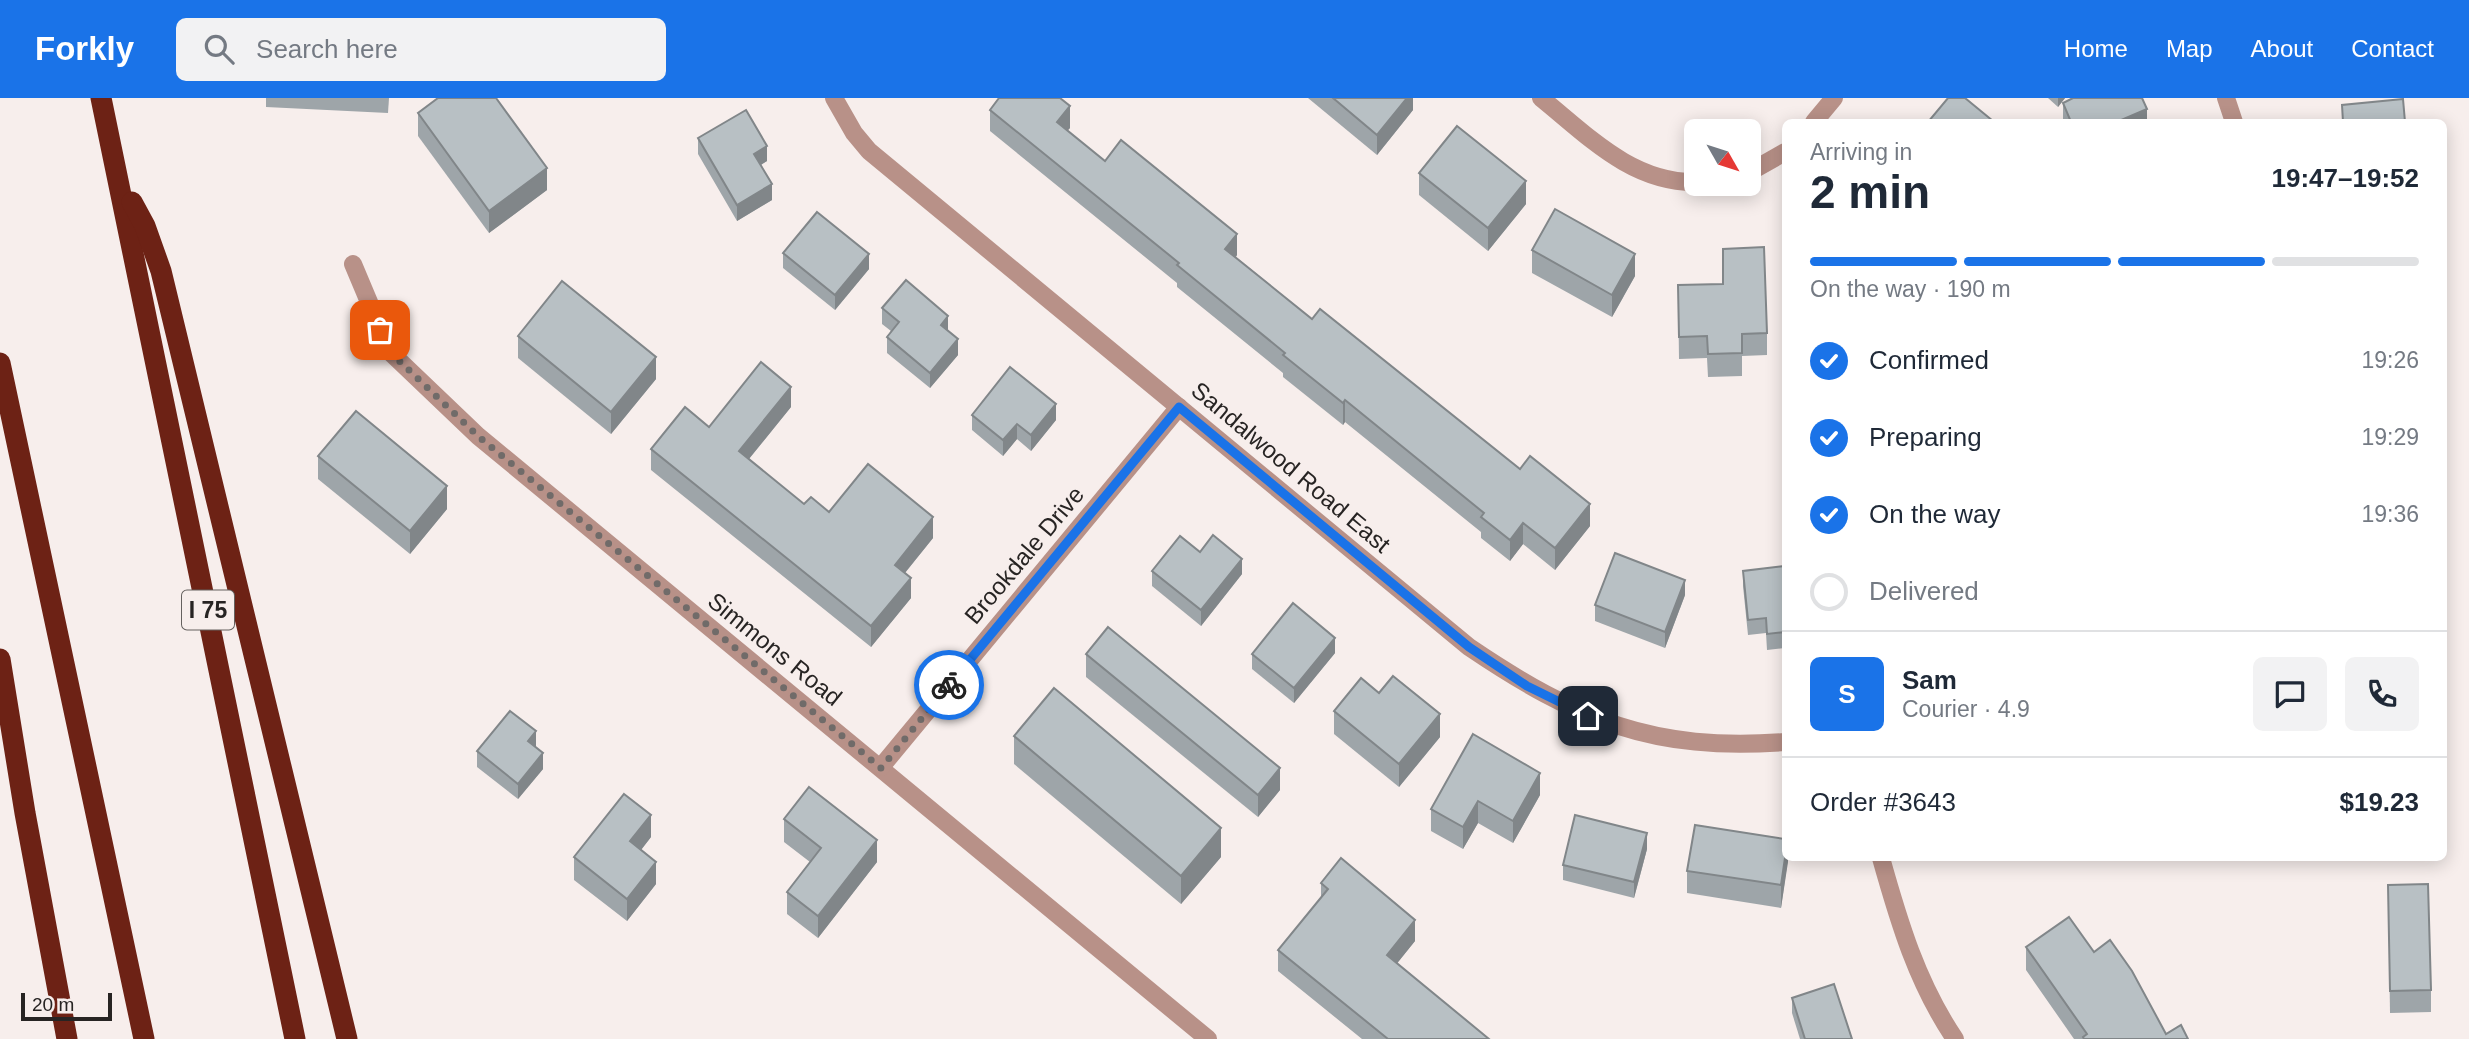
<!DOCTYPE html>
<html lang="en">
<head>
<meta charset="utf-8">
<style>
	body { margin:0; font-family:Arial,sans-serif; background:#f2f2f3; color:#1f2937; height:100vh; display:flex; flex-direction:column; font-size:26px; white-space:nowrap }
	* { box-sizing:border-box; margin:0 }
	p { font-size:23px; color:#747a83 }
	.icon { flex:none; width:38px; height:38px; fill:none; stroke:currentColor; stroke-width:2; stroke-linecap:round; stroke-linejoin:round }
	.map { position:relative; flex:1; overflow:hidden }
	.panel { position:absolute; left:1782px; top:21px; width:665px; height:742px; display:flex; flex-direction:column; background:#fff; border-radius:10px; box-shadow:0 4px 18px #0003 }
	.panel>* { flex:none }
	.needle { width:46px; rotate:129deg }
	.fabs { position:absolute; left:1684px; top:21px; display:grid; gap:14px }
	.fabs a { display:grid; place-items:center; width:77px; height:77px; border-radius:10px; background:#fff; box-shadow:0 4px 18px #0003; font-size:35px }
	.scale { position:absolute; left:21px; bottom:18px; width:91px; box-sizing:border-box; padding-left:7px; border:4px solid #272423; border-top:0; font-size:19px; line-height:24px; white-space:nowrap; color:#272423; -webkit-text-stroke:5px #f7eeec; paint-order:stroke }
	.pin { position:absolute; display:grid; place-items:center; width:60px; height:60px; color:#fff; margin:-30px; border-radius:14px; box-shadow:0 4px 10px #0006 }
	.courier { position:absolute; display:grid; place-items:center; width:70px; height:70px; margin:-35px; border:5px solid #1a73e8; border-radius:50%; background:#fff; color:#222; box-shadow:0 2px 9px #0007 }
	.headline em { font-style:normal; font-weight:700 }
	.headline div { display:flex; flex-direction:column-reverse }
	.headline { display:flex; align-items:center; justify-content:space-between; height:119px; padding:0 28px }
	h1 { font-size:46px; font-weight:700; line-height:52px }
	.bar { display:grid; grid-template-columns:repeat(4,1fr); gap:10px 7px; align-content:center; height:84px; padding:0 28px }
	.bar i { height:9px; border-radius:5px; background:#e0e1e3 }
	.bar .active { background:#1a73e8 }
	.bar p { grid-column:span 4 }
	.line { display:flex; align-items:center; gap:18px; padding:0 28px; border-top:2px solid #e0e1e3 }
	.line div { flex:1 }
	.round { display:grid; place-items:center; flex:none; width:74px; height:74px; border-radius:10px; background:#f2f2f3 }
	ol { padding:0 28px; list-style:none }
	li { display:flex; align-items:center; gap:21px; height:77px }
	li p { margin-inline-start:auto }
	li .icon { padding:7px; border-radius:50%; background:#1a73e8; color:#fff; stroke-width:4 }
	li:last-child { color:#747a83 }
	li i { width:38px; height:38px; border:4px solid #e0e1e3; border-radius:50% }
	header { display:flex; align-items:center; gap:42px; box-sizing:border-box; height:98px; padding:0 35px; background:#1a73e8; color:#fff }
	header strong { font-size:33px }
	nav { display:flex; gap:38px; margin-inline-start:auto; font-size:24px }
	.search { width:490px; height:63px; background:#f2f2f3; display:flex; align-items:center; gap:18px; box-sizing:border-box; padding:0 24px; border-radius:10px; color:#747a83; font-size:26px }
	.map>svg:first-child { display:block }
	.lines { fill:none; stroke-linecap:round; stroke-linejoin:round }
	.minor { stroke:#b89188; stroke-width:18 }
	.highway { stroke:#6d2215; stroke-width:21 }
	.wall { fill:#9ea5a9 }
	.shaded-wall { fill:#818689 }
	.building { fill:#b8c0c4; stroke:#818689; stroke-width:2 }
	.done { stroke:#706b69; stroke-width:7; stroke-dasharray:0 12.6 }
	.route { stroke:#1a73e8; stroke-width:9 }
	.labels { text-anchor:middle; dominant-baseline:central; stroke-width:6; stroke-linejoin:round; paint-order:stroke }
	.shield { fill:#f7eeec; stroke:#65615f; stroke-width:2 }
	.shield-label { font-size:23px; font-weight:bold; fill:#272423 }
	.street-label { font-size:24px; fill:#272423; stroke:#f7eeec }
</style>
</head>
<body>
<header>
<strong>Forkly</strong>
<div class="search"><svg class="icon" aria-label="search" viewBox="0 0 24 24"><circle cx="10" cy="10" r="6"/><path d="M15 15l6 6"/></svg>Search here</div>
<nav><a>Home</a><a>Map</a><a>About</a><a>Contact</a></nav>
</header>
<div class="map">
<svg width="2469" height="941" viewBox="0 0 2469 941">
	<rect width="100%" height="100%" fill="#f7eeec"/>
	<g class="lines">
		<g class="minor">
			<path d="M834,0L854,35L869,53L1469,549C1577,622 1653,654 1785,644"/>
			<path d="M1541,0C1588,38 1632,85 1696,84"/>
			<path d="M2226,0L2234,24"/>
			<path d="M1814,24L1834,0"/>
			<path d="M1748,75L1785,54"/>
			<path d="M353,166L390,254L478,338L1208,941"/>
			<path d="M881,669L1179,309"/>
			<path d="M1881,760C1899,824 1917,885 1955,941"/>
		</g>
		<g class="highway">
			<path d="M101,0L295,941"/>
			<path d="M132,104L145,128L161,173L347,941"/>
			<path d="M0,265L144,941"/>
			<path d="M0,561L25,715L67,941"/>
		</g>
	</g>
	<g class="wall">
		<path d="M266,0H389L388,15L266,9Z"/>
		<path d="M1308,0H1413V12L1377,57Z"/>
		<path d="M2048,0H2065L2058,9Z"/>
		<path d="M2063,5L2147,24H2063Z"/>
		<path d="M990,12L1070,30L1067,32L1105,63L1237,157L1236,159L1312,221L1590,428L1555,472L1523,446L1510,463L1481,440V434L1345,324L1343,327L1283,279V275L1177,189V185L990,33Z"/>
		<path d="M418,15L547,92L489,135L418,38Z"/>
		<path d="M698,40L767,63L761,67L772,102L737,123L698,56Z"/>
		<path d="M1419,75L1526,106L1488,153L1419,97Z"/>
		<path d="M1723,151L1767,235V257L1742,258V278L1708,279L1707,260L1679,261L1678,187L1723,186Z"/>
		<path d="M1532,152L1635,178L1612,219L1532,175Z"/>
		<path d="M783,155L869,171L835,212L783,170Z"/>
		<path d="M882,210L948,233L958,257L930,290L887,255V239L891,233L882,226Z"/>
		<path d="M518,238L656,281L611,336L518,260Z"/>
		<path d="M791,309L749,361L804,406L829,414L933,440L905,475L911,500L871,549L651,372V351L709,329Z"/>
		<path d="M972,317L1056,322L1031,353L1017,341L1003,358L972,332Z"/>
		<path d="M318,358L447,411L410,456L318,381Z"/>
		<path d="M1785,468V550L1767,552L1766,535L1748,537L1743,488V473Z"/>
		<path d="M1152,473L1242,476L1201,528L1152,488Z"/>
		<path d="M1685,497L1665,550L1595,523V507Z"/>
		<path d="M1335,555L1294,605L1252,571V556Z"/>
		<path d="M1086,556L1280,692L1258,719L1086,579Z"/>
		<path d="M1379,595L1440,639L1399,689L1334,636V613Z"/>
		<path d="M1473,636L1540,697L1513,745L1478,725L1463,751L1431,733V711Z"/>
		<path d="M1014,638L1221,759L1181,806L1014,666Z"/>
		<path d="M535,649L543,671L518,701L477,669V653Z"/>
		<path d="M784,721L877,764L818,840L787,816V794L810,764L784,744Z"/>
		<path d="M651,739L641,752L656,786L627,823L574,782V759Z"/>
		<path d="M1647,751L1634,800L1563,782V767Z"/>
		<path d="M1788,760L1781,810L1687,795V773Z"/>
		<path d="M1321,785L1415,843L1397,865L1489,941H1362L1278,873V852L1321,800Z"/>
		<path d="M2388,787L2431,892V914L2390,915Z"/>
		<path d="M2026,849L2094,854L2166,936L2188,941H2074L2026,872Z"/>
		<path d="M1792,900L1852,941H1800L1792,915Z"/>
	</g>
	<g class="shaded-wall">
		<path d="M1407,0H1413V12L1377,57V37Z"/>
		<path d="M2058,0H2065L2058,9Z"/>
		<path d="M1070,8V30L1057,45V24Z"/>
		<path d="M2147,11V24H2121V22Z"/>
		<path d="M767,48V63L754,71V56Z"/>
		<path d="M547,70V92L489,135V113Z"/>
		<path d="M1526,83V106L1488,153V130Z"/>
		<path d="M772,86V102L737,123V107Z"/>
		<path d="M1237,136V157L1225,172V151Z"/>
		<path d="M869,156V171L835,212V197Z"/>
		<path d="M1635,156V178L1612,219V197Z"/>
		<path d="M948,218V233L941,227Z"/>
		<path d="M958,241V257L930,290V275Z"/>
		<path d="M656,259V281L611,336V314Z"/>
		<path d="M791,289V309L739,373V353Z"/>
		<path d="M1345,302V324L1343,327V305Z"/>
		<path d="M1056,306V322L1031,353V337Z"/>
		<path d="M1017,326V341L1003,358V342Z"/>
		<path d="M447,388V411L410,456V433Z"/>
		<path d="M1590,406V428L1555,472V450Z"/>
		<path d="M933,419V440L895,487V467Z"/>
		<path d="M1523,425V446L1510,463V442Z"/>
		<path d="M1242,461V476L1201,528V512Z"/>
		<path d="M911,480V500L871,549V528Z"/>
		<path d="M1685,482V497L1665,550V534Z"/>
		<path d="M1335,540V555L1294,605V590Z"/>
		<path d="M1440,616V639L1399,689V666Z"/>
		<path d="M536,633V649L528,658V643Z"/>
		<path d="M543,655V671L518,701V686Z"/>
		<path d="M1280,670V692L1258,719V697Z"/>
		<path d="M1540,675V697L1513,745V723Z"/>
		<path d="M1478,703V725L1463,751V729Z"/>
		<path d="M651,717V739L630,766V743Z"/>
		<path d="M1221,730V759L1181,806V778Z"/>
		<path d="M1647,735V751L1634,800V784Z"/>
		<path d="M877,742V764L818,840V818Z"/>
		<path d="M1785,760H1788V764L1781,810V787Z"/>
		<path d="M656,764V786L627,823V801Z"/>
		<path d="M1415,822V843L1387,878V857Z"/>
	</g>
	<g class="building">
		<path d="M438,0H496L547,70L489,113L418,15Z"/>
		<path d="M999,0H1060L1070,8L1057,24L1105,63L1121,42L1237,136L1225,151L1312,221L1320,211L1520,371L1530,358L1590,406L1555,450L1523,425L1510,442L1481,419L1484,415L1345,302L1343,305L1283,257L1285,255L1177,167L1179,165L990,12Z"/>
		<path d="M1333,0H1407L1377,37Z"/>
		<path d="M1948,0H1965L1993,23L1991,24H1928Z"/>
		<path d="M2073,0H2142L2147,11L2121,22L2123,24H2071L2063,5Z"/>
		<path d="M2403,1L2405,24H2343L2342,7Z"/>
		<path d="M746,12L767,48L754,56L772,86L737,107L698,40Z"/>
		<path d="M1457,28L1526,83L1488,130L1419,75Z"/>
		<path d="M1555,111L1635,156L1612,197L1532,152Z"/>
		<path d="M817,114L869,156L835,197L783,155Z"/>
		<path d="M1764,149L1767,235L1742,236V255L1708,256L1707,238L1679,239L1678,187L1723,186V151Z"/>
		<path d="M906,182L948,218L941,227L958,241L930,275L887,239L899,224L882,210Z"/>
		<path d="M562,183L656,259L611,314L518,238Z"/>
		<path d="M761,264L791,289L739,353L804,406L811,399L829,414L868,366L933,419L895,467L911,480L871,528L651,351L685,309L709,329Z"/>
		<path d="M1010,269L1056,306L1031,337L1017,326L1003,342L972,317Z"/>
		<path d="M356,313L447,388L410,433L318,358Z"/>
		<path d="M1213,437L1242,461L1201,512L1152,473L1180,438L1200,454Z"/>
		<path d="M1615,455L1685,482L1665,534L1595,507Z"/>
		<path d="M1785,468V534L1767,536L1766,520L1748,522L1743,473Z"/>
		<path d="M1293,505L1335,540L1294,590L1252,556Z"/>
		<path d="M1108,529L1280,670L1258,697L1086,556Z"/>
		<path d="M1393,578L1440,616L1399,666L1334,613L1361,580L1379,595Z"/>
		<path d="M1054,590L1221,730L1181,778L1014,638Z"/>
		<path d="M510,613L536,633L528,643L543,655L518,686L477,653Z"/>
		<path d="M1473,636L1540,675L1513,723L1478,703L1463,729L1431,711Z"/>
		<path d="M809,689L877,742L818,818L787,794L821,750L784,721Z"/>
		<path d="M624,696L651,717L630,743L656,764L627,801L574,759Z"/>
		<path d="M1575,717L1647,735L1634,784L1563,767Z"/>
		<path d="M1695,727L1785,741V760L1781,787L1687,773Z"/>
		<path d="M1341,760L1415,822L1387,857L1489,941H1388L1278,852L1328,791L1321,785Z"/>
		<path d="M2428,786L2431,892L2390,893L2388,787Z"/>
		<path d="M2069,819L2094,854L2110,842L2132,873L2166,936L2181,927L2188,941H2084L2083,939L2087,936L2026,849Z"/>
		<path d="M1834,886L1852,941H1805L1792,900Z"/>
	</g>
	<g class="lines">
		<path class="done" d="M380,232L390,254L478,338L881,670L949,587"/>
		<path class="route" d="M949,587L1179,309L1469,549L1527,588L1588,618"/>
	</g>
	<g class="labels">
		<rect class="shield" x="182" y="492.5" width="52" height="39" rx="5"/>
		<g class="shield-label">
			<text x="208" y="512">I 75</text>
		</g>
		<g class="street-label">
			<text transform="translate(1291 369) rotate(40)">Sandalwood Road East</text>
			<text transform="translate(1024 457) rotate(-50)">Brookdale Drive</text>
			<text transform="translate(775 551) rotate(39)">Simmons Road</text>
		</g>
	</g>
</svg>
<div class="fabs">
<a><svg class="needle" viewBox="-14 -14 28 28"><path d="M0-13l5 13h-10z" fill="#e53935"/><path d="M0 13l5-13h-10z" fill="#747a83"/></svg></a>
</div>
<div class="scale">20 m</div>
<div class="pin" style="left:380px;top:232px;background:#ea580c"><svg class="icon" aria-label="bag" viewBox="0 0 24 24"><path d="M5 8h14l-1 12H6zM9 8a3 3 0 0 1 6 0"/></svg></div>
<div class="pin" style="left:1588px;top:618px;background:#1f2937"><svg class="icon" aria-label="home" viewBox="0 0 24 24"><path d="M3 11l9-7 9 7M6 9v11h12V9"/></svg></div>
<div class="courier" style="left:949px;top:587px"><svg class="icon" aria-label="bike" viewBox="0 0 24 24"><circle cx="6" cy="16" r="4"/><circle cx="18" cy="16" r="4"/><path d="M6 16l4-8h5l3 8M10 8l3 8H6M13 5h3"/></svg></div>
<section class="panel">
<div class="headline"><div><h1>2 min</h1><p>Arriving in</p></div><em>19:47–19:52</em></div>
<div class="bar"><i class="active"></i><i class="active"></i><i class="active"></i><i></i><p>On the way · 190 m</p></div>
<ol>
<li><svg class="icon" aria-label="check" viewBox="0 0 24 24"><path d="M5 12l5 5 9-10"/></svg>Confirmed<p>19:26</p></li>
<li><svg class="icon" aria-label="check" viewBox="0 0 24 24"><path d="M5 12l5 5 9-10"/></svg>Preparing<p>19:29</p></li>
<li><svg class="icon" aria-label="check" viewBox="0 0 24 24"><path d="M5 12l5 5 9-10"/></svg>On the way<p>19:36</p></li>
<li><i></i>Delivered</li>
</ol>
<div class="line" style="height:126px"><b class="round" style="background:#1a73e8;color:#fff">S</b><div><b>Sam</b><p>Courier · 4.9</p></div><a class="round"><svg class="icon" aria-label="chat" viewBox="0 0 24 24"><path d="M4 5h16v11H9l-5 4z"/></svg></a><a class="round"><svg class="icon" aria-label="phone" viewBox="0 0 24 24"><path d="M5 4h4l2 5-3 2q2 4 5 5l2-3 5 2v4C11 20 4 13 5 4z"/></svg></a></div>
<div class="line" style="height:91px"><div>Order #3643</div><b>$19.23</b></div>
</section>
</div>
</body>
</html>
